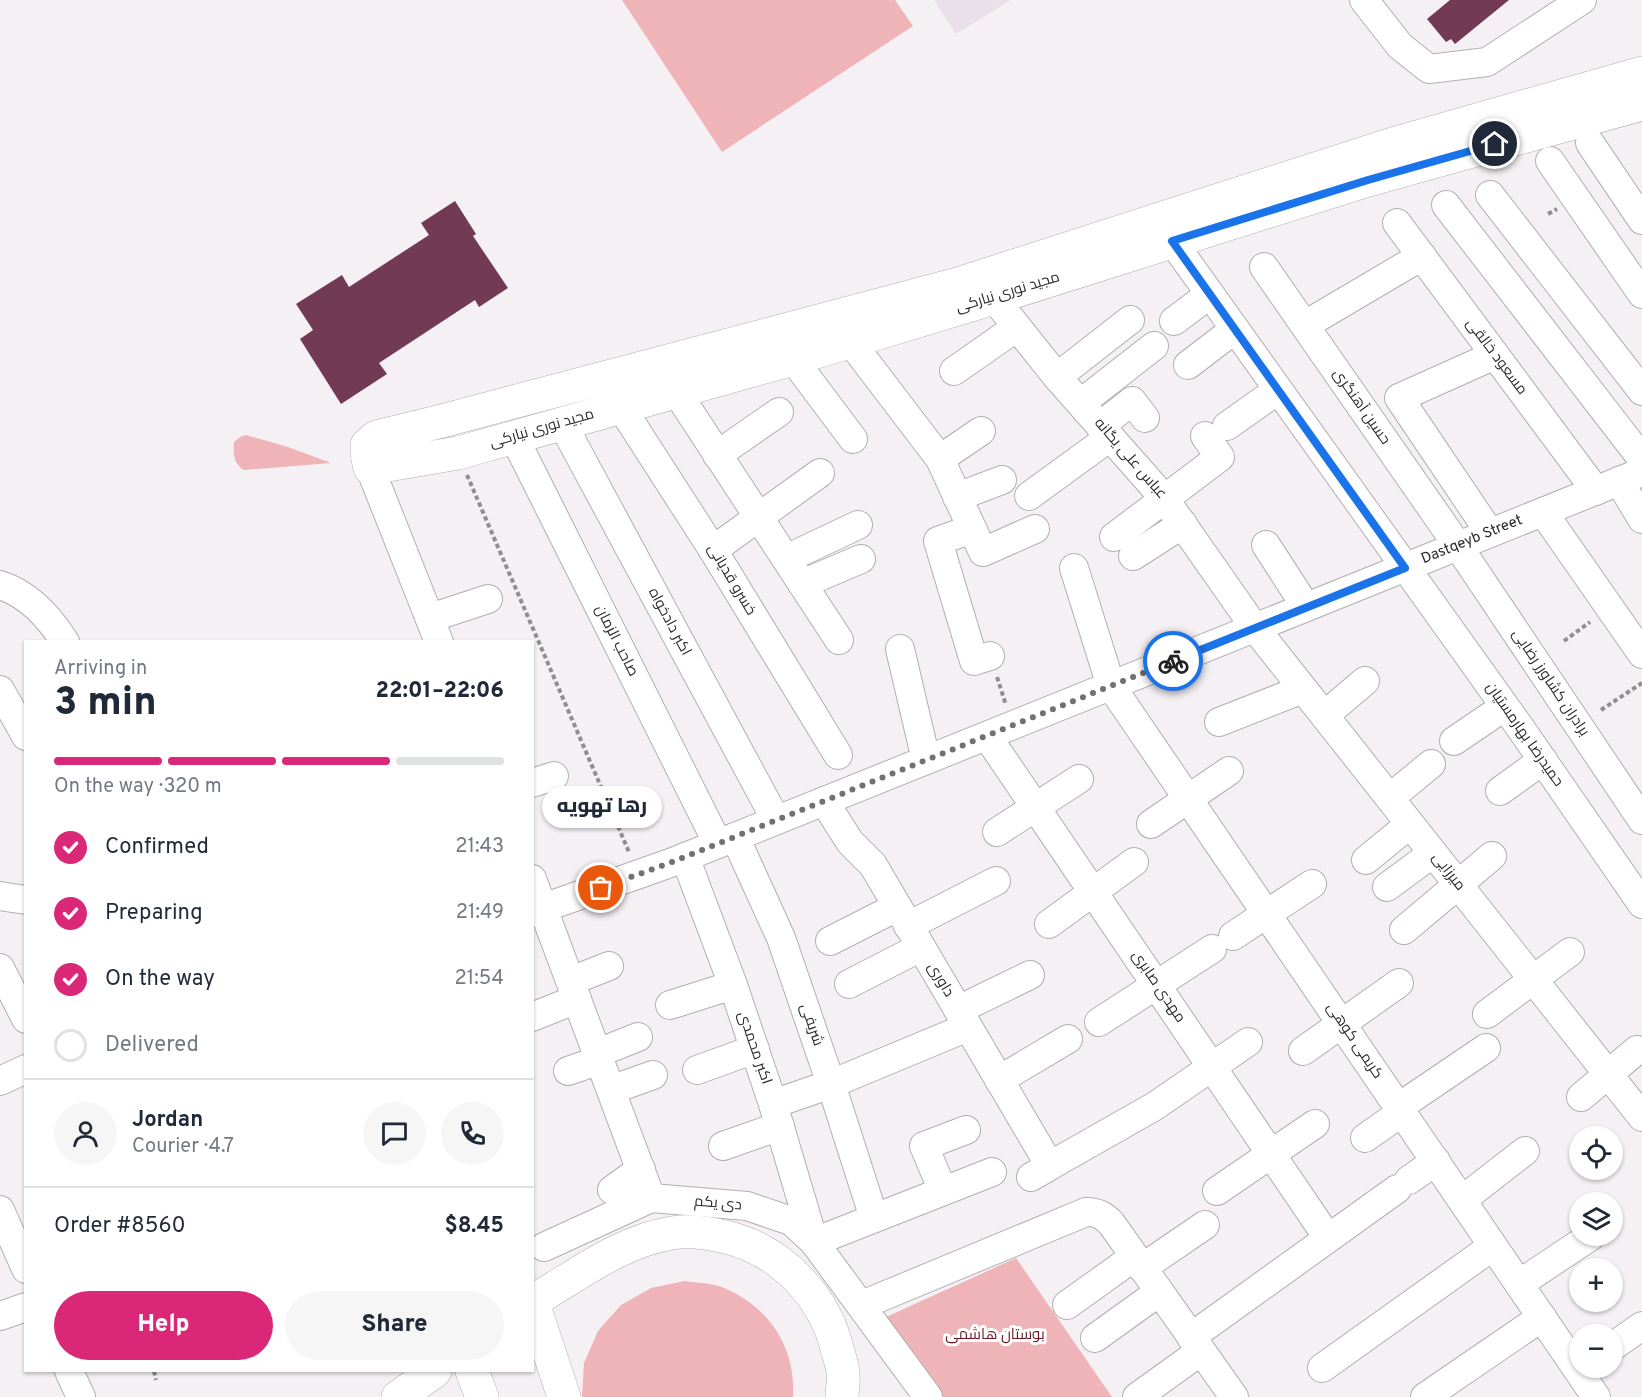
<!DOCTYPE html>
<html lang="en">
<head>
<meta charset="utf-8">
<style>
	body { margin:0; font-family:Overpass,Cairo,sans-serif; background:#f6f6f7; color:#1f2937; height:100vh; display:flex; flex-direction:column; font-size:22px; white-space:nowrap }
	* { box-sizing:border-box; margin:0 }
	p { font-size:20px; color:#747a83 }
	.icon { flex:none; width:33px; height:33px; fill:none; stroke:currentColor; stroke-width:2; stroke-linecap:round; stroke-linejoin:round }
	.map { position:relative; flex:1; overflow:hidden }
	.sheet { position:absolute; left:24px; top:640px; width:510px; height:732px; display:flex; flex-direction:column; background:#fff; border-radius:0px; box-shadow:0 2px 4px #0004 }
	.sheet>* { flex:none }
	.buttons { position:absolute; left:1569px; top:1126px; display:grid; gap:12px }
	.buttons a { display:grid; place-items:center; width:54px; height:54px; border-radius:50%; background:#fff; box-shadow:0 2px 4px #0004; font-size:30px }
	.pin { position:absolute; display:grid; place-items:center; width:51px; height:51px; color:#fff; margin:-26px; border:3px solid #fff; border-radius:50%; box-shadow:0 2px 6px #0007 }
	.courier { position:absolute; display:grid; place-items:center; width:60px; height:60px; margin:-30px; border:4px solid #1a73e8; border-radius:50%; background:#fff; color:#222; box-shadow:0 2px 8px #0007 }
	.bubble { position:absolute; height:42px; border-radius:21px; background:#fff; box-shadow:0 2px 4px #0004; font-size:20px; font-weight:800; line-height:42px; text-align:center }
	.headline em { font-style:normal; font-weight:800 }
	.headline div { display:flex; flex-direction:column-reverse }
	.headline { display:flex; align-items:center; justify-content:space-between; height:102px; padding:0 30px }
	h1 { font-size:39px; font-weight:800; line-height:45px }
	.bar { display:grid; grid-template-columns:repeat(4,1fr); gap:9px 6px; align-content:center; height:72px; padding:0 30px }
	.bar i { height:8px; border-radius:4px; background:#e0e1e3 }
	.bar .selected { background:#db2777 }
	.bar p { grid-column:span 4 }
	.line { display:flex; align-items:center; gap:15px; padding:0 30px; border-top:2px solid #e0e1e3 }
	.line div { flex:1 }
	.round { display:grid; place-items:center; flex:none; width:63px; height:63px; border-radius:32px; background:#f6f6f7 }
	ol { padding:0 30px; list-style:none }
	li { display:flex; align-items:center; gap:18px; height:66px }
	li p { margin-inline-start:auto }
	li .icon { padding:6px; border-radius:50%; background:#db2777; color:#fff; stroke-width:4 }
	li:last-child { color:#747a83 }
	li i { width:33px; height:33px; border:3px solid #e0e1e3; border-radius:50% }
	.action { display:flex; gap:12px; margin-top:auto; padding:12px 30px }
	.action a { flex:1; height:69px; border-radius:36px; background:#db2777; color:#fff; font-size:24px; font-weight:800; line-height:69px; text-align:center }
	.action a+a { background:#f6f6f7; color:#1f2937 }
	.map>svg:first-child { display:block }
	.built { fill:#eae0e9 }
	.green { fill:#eeb4b7 }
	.building { fill:#733a56 }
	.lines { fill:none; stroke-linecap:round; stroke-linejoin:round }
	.minor-casing { stroke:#b2aeb2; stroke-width:30 }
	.major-casing { stroke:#b2aeb2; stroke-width:34 }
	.highway-casing { stroke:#b2aeb2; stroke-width:34 }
	.path { stroke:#918e90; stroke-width:4; stroke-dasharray:4.5 3; stroke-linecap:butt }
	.minor { stroke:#fff; stroke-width:28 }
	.major { stroke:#fff; stroke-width:33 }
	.highway { stroke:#fff; stroke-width:33 }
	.done { stroke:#727072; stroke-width:6; stroke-dasharray:0 10.8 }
	.route { stroke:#1a73e8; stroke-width:8 }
	.labels { text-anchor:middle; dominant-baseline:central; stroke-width:6; stroke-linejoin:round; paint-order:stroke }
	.street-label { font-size:15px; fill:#2c2b2c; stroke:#fff }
	.park-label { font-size:15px; fill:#691526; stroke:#fff }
</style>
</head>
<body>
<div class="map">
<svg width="1642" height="1397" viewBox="0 0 1642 1397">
	<rect width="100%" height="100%" fill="#f5f0f4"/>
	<path class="built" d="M934,0H1011L956,34Z"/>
	<g class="green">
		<path d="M622,0H895L913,26L722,152Z"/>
		<path d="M246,435L288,447L331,463L244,470C233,463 233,453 234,442L240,437Z"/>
		<path d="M1016,1258L1112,1397H941L884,1318Z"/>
		<path d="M685,1281C697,1283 711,1283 722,1287C768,1306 796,1346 793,1397H582L584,1363L598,1331L621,1305L651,1288Z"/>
	</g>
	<g class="building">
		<path d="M1450,0H1509L1455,44L1451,39L1446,42L1427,19Z"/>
		<path d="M455,201L476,234L473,236L508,288L479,307L475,300L379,363L387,374L341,404L300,339L313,330L296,304L342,275L349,287L429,235L421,223Z"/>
	</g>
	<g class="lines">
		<g class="minor-casing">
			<g id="minor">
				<path d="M1364,0L1400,46L1429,69L1487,62L1582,0"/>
				<path d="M1590,143L1642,220"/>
				<path d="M1550,161L1642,294"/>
				<path d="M1490,195L1642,391"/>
				<path d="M1446,205L1642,459"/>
				<path d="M1397,223L1596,491"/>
				<path d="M1172,241L1519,726L1642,904"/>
				<path d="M1264,267L1458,546L1642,820"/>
				<path d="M994,298L1057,377L1164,498L1255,628L1642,1117"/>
				<path d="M1174,321L1210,294"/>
				<path d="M1305,325L1422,256"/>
				<path d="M850,341L940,459L983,552L1035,529"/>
				<path d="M793,359L853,439"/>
				<path d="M1188,365L1235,329"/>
				<path d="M954,371L1017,327"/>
				<path d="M1057,377L1130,320"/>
				<path d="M676,391L839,640"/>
				<path d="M1081,403L1154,346"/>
				<path d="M621,407L713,550L838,755"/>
				<path d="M562,423L776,820"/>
				<path d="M1100,426L1132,401L1145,418"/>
				<path d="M1227,426L1278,390"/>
				<path d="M514,437L718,844"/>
				<path d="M717,455L779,412"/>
				<path d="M940,459L981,431"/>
				<path d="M370,468L439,642"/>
				<path d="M1619,481L1642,519"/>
				<path d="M1029,496L1110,437"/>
				<path d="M957,497L1002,480"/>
				<path d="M1543,512L1642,654"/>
				<path d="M972,529L938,541L974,661L990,656"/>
				<path d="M1490,533L1399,398L1495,355"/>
				<path d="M1114,537L1220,457L1205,436"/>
				<path d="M1266,545L1306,607"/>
				<path d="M713,550L820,473"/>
				<path d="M1133,556L1183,524"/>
				<path d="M786,559L858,525"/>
				<path d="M1074,568L1111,686L1596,1397"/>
				<path d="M802,584L861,559"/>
				<path d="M0,585C28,594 50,618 65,642"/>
				<path d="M430,618L488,599"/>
				<path d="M900,649L926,760"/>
				<path d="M0,690L26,736"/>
				<path d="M1325,715L1365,681"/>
				<path d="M1219,722L1303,689"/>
				<path d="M987,736L1328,1238"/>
				<path d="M1454,741L1504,707"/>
				<path d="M532,783L554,776"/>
				<path d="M1500,791L1543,760"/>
				<path d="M1390,798L1431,764"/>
				<path d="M824,801L850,842L873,865L1050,1166L1031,1177"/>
				<path d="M1151,824L1229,771"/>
				<path d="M997,832L1079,779"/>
				<path d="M735,837L781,938L831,1084L874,1218"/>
				<path d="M685,857L733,985L773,1104L814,1242L992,1172"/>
				<path d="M1366,860L1410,824"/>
				<path d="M532,879L651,1198"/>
				<path d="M1387,887L1433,853"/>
				<path d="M0,896L26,900"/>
				<path d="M532,912L673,862L1642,472"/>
				<path d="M1049,924L1134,862"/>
				<path d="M908,926L996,881"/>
				<path d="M1404,930L1492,856"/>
				<path d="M1233,936L1312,884"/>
				<path d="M830,941L897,907"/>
				<path d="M0,968L26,1019"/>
				<path d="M571,981L609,966"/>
				<path d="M849,984L921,947"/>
				<path d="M670,1005L733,985"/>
				<path d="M958,1010L1030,975"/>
				<path d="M1487,1014L1570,952"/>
				<path d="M532,1017L577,999"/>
				<path d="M1099,1022L1212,949"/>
				<path d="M1303,1051L1399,983"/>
				<path d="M598,1053L638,1037"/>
				<path d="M697,1070L755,1049"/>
				<path d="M568,1071L600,1060"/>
				<path d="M999,1080L1068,1039"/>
				<path d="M0,1081L26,1069"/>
				<path d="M611,1090L653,1075"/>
				<path d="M1581,1097L1637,1050"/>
				<path d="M773,1104L831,1084L968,1027"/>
				<path d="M1399,1107L1486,1048"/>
				<path d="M1365,1138L1402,1112"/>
				<path d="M723,1146L780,1126"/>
				<path d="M1053,1164L1155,1106L1248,1042"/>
				<path d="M1409,1180L1436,1161"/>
				<path d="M612,1190L641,1169"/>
				<path d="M943,1191L924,1146L966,1130"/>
				<path d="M1217,1191L1315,1124"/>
				<path d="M1462,1200L1525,1151"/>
				<path d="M0,1210L26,1269"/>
				<path d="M544,1247L651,1198L747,1206L791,1221L814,1242L928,1397"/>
				<path d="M1142,1268L1205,1225"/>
				<path d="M1519,1284L1591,1236"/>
				<path d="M862,1305L1086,1212C1097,1212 1103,1215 1111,1223L1234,1397"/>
				<path d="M1067,1305L1134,1257"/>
				<path d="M0,1316L26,1307"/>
				<path d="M1191,1337L1397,1189"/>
				<path d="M1095,1338L1159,1292"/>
				<path d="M1612,1347L1642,1326"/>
				<path d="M1322,1368L1493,1246"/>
				<path d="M69,1371L81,1397"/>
				<path d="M1137,1397L1201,1351"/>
				<path d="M1425,1397L1542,1317"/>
			</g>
		</g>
		<g class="major-casing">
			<g id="major">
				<path d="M1642,73L1396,143L958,284L438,422L376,437L367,445V454L370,468L458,453L793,359L994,298L1368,180L1642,104"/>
				<path d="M532,1300L564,1397"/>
				<path d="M472,1371L482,1397"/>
				<path d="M398,1397L435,1371"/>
			</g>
		</g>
		<g class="highway-casing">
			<path id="highway" d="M533,1301C576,1276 621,1241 672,1233C689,1230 709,1233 726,1237C782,1251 825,1296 838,1352C840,1359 843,1367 843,1374C844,1382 842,1390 842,1397"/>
		</g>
		<g class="path">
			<path d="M1548,214L1557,209"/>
			<path d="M467,475L629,852"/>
			<path d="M1564,641L1590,622"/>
			<path d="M997,677L1006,705"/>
			<path d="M1601,710L1642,683"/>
			<path d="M154,1371L156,1380"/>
		</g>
		<use href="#minor" class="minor"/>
		<use href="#major" class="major"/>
		<use href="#highway" class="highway"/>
	</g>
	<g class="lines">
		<path class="done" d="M601,888L672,862L1173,661"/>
		<path class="route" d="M1173,661L1405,568L1172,241L1368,180L1495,144"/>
	</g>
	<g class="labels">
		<g class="street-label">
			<text transform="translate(1008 293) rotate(-17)">مجید نوری نیارکی</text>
			<text transform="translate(1496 357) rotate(53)">مسعود خالقی</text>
			<text transform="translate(1361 407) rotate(55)">حسین آهنگری</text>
			<text transform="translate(542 429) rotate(-16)">مجید نوری نیارکی</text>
			<text transform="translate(1130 459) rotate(49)">عباس علی یگانه</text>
			<text transform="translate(1472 540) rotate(-22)">Dastqeyb Street</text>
			<text transform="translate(731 580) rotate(59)">خسرو قدیانی</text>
			<text transform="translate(669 622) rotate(62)">اکبر دادخواه</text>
			<text transform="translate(616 641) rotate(63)">صاحب الزمان</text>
			<text transform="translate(1550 683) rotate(56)">برادران کشاورز رضایی</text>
			<text transform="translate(1524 735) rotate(55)">حمیدرضا بهارمستیان</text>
			<text transform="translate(1448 872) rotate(52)">میرزایی</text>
			<text transform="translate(940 980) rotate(59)">داوری</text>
			<text transform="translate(1158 987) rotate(56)">مهدی صابری</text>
			<text transform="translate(811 1025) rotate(71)">شریفی</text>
			<text transform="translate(1354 1041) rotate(56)">کریمی کوهی</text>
			<text transform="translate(754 1048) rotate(71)">اکبر محمدی</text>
			<text transform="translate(718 1204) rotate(5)">دی یکم</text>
		</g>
		<g class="park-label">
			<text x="995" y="1335">بوستان هاشمی</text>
		</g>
	</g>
</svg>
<div class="buttons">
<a><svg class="icon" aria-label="locate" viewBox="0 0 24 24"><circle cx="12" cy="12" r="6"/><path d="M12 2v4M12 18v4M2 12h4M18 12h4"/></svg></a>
<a><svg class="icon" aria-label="layers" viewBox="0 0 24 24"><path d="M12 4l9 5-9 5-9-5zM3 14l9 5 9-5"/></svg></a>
<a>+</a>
<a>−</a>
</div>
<div class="pin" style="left:601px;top:888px;background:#ea580c"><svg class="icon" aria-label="bag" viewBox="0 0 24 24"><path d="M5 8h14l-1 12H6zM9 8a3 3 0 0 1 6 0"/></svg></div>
<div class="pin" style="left:1495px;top:144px;background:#1f2937"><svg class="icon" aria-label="home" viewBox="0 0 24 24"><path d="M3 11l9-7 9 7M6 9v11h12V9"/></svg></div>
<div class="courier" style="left:1173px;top:661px"><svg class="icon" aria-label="bike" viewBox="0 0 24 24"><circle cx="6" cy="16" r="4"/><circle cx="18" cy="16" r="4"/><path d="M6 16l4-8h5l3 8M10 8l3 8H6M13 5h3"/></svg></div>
<div class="bubble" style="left:542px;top:786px;width:120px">رها تهویه</div>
<section class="sheet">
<div class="headline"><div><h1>3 min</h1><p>Arriving in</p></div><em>22:01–22:06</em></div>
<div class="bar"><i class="selected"></i><i class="selected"></i><i class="selected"></i><i></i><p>On the way · 320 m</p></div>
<ol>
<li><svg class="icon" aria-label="check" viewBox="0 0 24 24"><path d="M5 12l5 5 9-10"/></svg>Confirmed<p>21:43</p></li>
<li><svg class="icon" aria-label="check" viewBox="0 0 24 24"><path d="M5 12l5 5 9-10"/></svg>Preparing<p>21:49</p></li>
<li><svg class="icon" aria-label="check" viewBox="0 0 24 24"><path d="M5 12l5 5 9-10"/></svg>On the way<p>21:54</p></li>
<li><i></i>Delivered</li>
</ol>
<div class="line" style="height:108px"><a class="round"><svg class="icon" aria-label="person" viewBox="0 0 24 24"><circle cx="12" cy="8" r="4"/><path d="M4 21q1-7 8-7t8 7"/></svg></a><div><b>Jordan</b><p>Courier · 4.7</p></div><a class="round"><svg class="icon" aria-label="chat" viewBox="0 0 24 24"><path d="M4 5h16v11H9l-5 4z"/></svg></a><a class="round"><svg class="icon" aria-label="phone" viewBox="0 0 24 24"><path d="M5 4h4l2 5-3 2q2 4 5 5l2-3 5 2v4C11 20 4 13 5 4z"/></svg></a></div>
<div class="line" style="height:78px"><div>Order #8560</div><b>$8.45</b></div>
<div class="action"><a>Help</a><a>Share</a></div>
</section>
</div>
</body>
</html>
